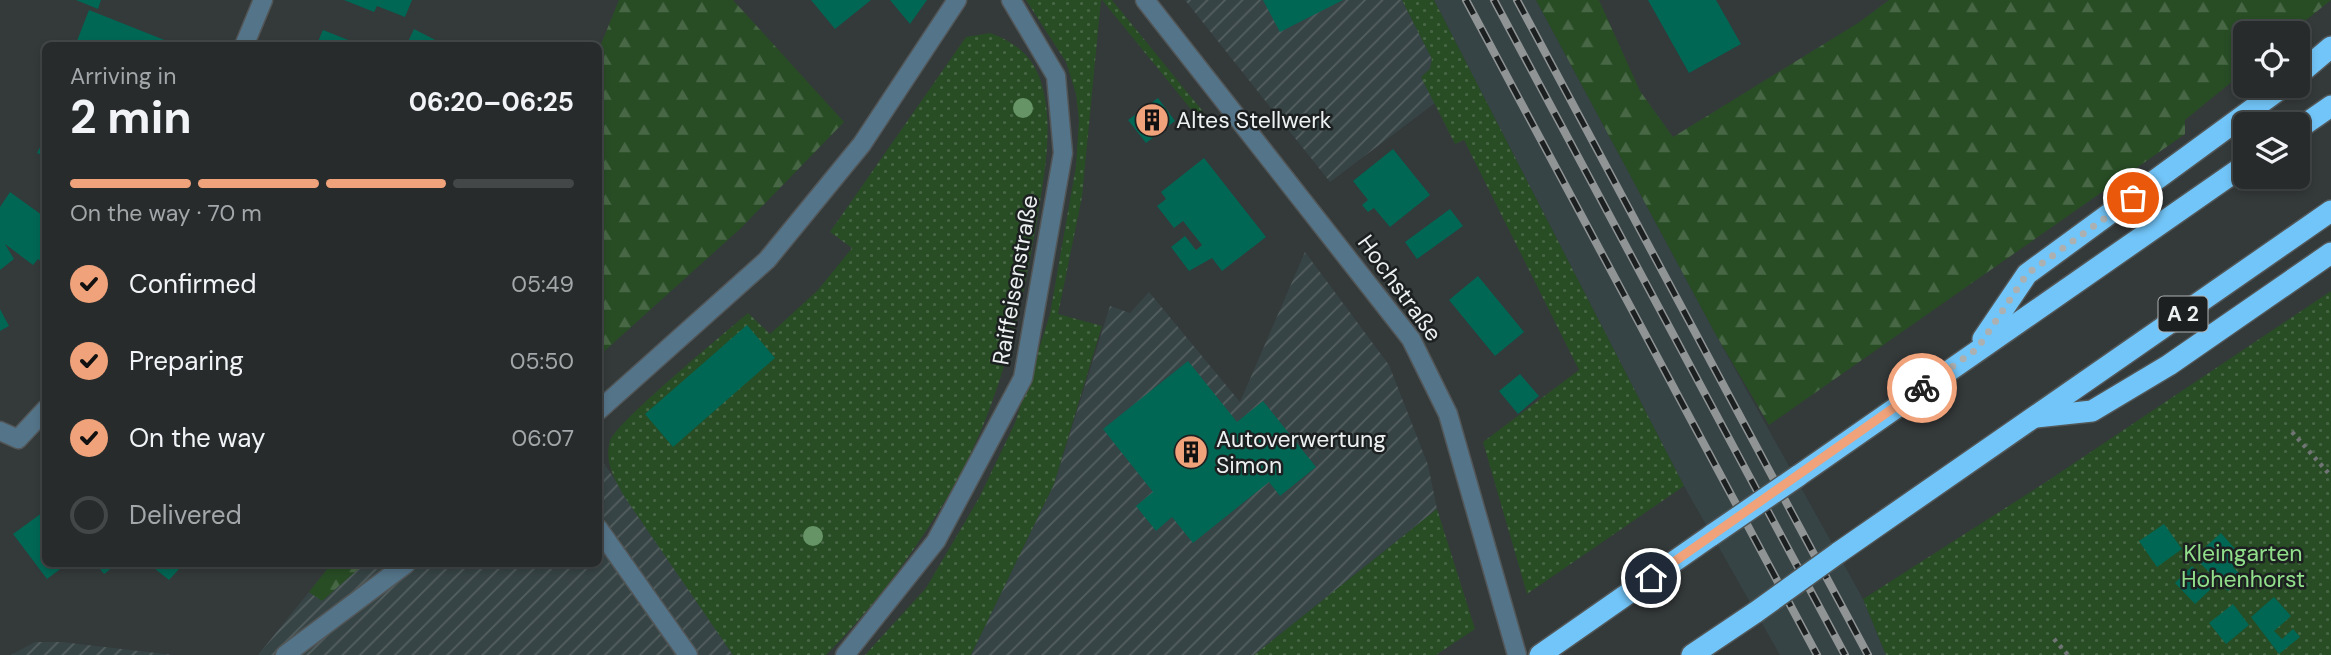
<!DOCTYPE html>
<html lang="en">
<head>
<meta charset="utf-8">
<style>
	body { margin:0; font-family:"DM Sans",sans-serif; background:#2f3334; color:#f1f3f6; height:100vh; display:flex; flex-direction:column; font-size:26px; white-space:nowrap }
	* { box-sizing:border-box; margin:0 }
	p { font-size:23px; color:#a4a7a9 }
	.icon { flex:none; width:38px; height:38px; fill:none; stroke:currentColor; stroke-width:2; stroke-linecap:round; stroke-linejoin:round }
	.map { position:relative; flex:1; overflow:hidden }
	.sheet { position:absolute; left:42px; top:42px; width:560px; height:525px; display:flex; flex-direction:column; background:#272b2c; border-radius:10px; box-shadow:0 4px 10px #0003,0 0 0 2px #434748 }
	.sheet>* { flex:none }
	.tools { position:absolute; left:2233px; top:21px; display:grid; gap:14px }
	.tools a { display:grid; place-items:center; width:77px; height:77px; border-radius:10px; background:#272b2c; box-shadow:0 4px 10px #0003,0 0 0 2px #434748; font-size:35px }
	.pin { position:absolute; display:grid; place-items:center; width:60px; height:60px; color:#fff; margin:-30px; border:4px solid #fff; border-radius:50%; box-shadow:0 2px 7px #0007 }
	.courier { position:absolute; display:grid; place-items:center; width:70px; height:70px; margin:-35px; border:5px solid #f0a27a; border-radius:50%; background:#fff; color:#222; box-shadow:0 2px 9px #0007 }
	.headline em { font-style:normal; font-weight:700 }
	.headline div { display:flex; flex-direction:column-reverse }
	.headline { display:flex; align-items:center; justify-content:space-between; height:119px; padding:0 28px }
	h1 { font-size:46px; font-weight:700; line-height:52px }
	.bar { display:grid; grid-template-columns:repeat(4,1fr); gap:10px 7px; align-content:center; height:84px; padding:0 28px }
	.bar i { height:9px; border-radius:5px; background:#434748 }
	.bar .active { background:#f0a27a }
	.bar p { grid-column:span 4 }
	ol { padding:0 28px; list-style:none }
	li { display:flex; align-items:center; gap:21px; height:77px }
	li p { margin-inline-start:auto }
	li .icon { padding:7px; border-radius:50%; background:#f0a27a; color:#111; stroke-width:4 }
	li:last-child { color:#a4a7a9 }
	li i { width:38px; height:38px; border:4px solid #434748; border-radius:50% }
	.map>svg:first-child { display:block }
	.built { fill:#374445 }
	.industrial { fill:url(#industrial-furrows) }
	.green { fill:url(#green-dots) }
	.forest { fill:url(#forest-firs) }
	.building { fill:#006754 }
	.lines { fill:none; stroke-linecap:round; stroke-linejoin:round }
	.minor-casing { stroke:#525657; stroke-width:21 }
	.tertiary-casing { stroke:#525657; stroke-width:21 }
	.motorway-casing { stroke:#525657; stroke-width:24 }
	.path { stroke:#717576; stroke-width:4.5; stroke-dasharray:3.5 5; stroke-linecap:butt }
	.minor { stroke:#547489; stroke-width:18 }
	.tertiary { stroke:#547489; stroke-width:18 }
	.motorway { stroke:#72c5f8; stroke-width:21 }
	.rail-casing { stroke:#909495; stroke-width:8 }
	.rail { stroke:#1d2020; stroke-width:5; stroke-dasharray:16; stroke-linecap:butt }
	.motorway-bridge-casing { stroke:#525657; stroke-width:24; stroke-linecap:butt }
	.motorway-bridge { stroke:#72c5f8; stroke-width:21 }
	.tree { fill:#679467 }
	.done { stroke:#acb0b1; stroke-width:7; stroke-dasharray:0 12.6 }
	.route { stroke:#f0a27a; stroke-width:9 }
	.labels { text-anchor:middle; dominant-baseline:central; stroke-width:5; stroke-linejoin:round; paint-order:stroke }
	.shield { fill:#1d2020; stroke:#afb2b2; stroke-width:2 }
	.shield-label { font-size:21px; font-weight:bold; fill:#edf0f1 }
	.poi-label { font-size:23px; fill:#edf0f1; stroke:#1d2020; text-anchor:start }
	.street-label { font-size:23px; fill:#edf0f1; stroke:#1d2020 }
	.park-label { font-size:23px; fill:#91df8b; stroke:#1d2020 }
</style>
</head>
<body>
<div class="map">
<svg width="2331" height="655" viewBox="0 0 2331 655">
	<defs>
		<pattern id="industrial-furrows" width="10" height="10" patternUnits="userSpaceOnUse" patternTransform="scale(1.75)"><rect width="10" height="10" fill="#374445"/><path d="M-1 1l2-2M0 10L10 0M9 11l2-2" fill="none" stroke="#545f60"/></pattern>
		<pattern id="green-dots" width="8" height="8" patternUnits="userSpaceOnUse" patternTransform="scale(1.75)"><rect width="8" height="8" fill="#284d25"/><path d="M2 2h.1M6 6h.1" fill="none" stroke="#486745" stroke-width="1.8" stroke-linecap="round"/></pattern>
		<pattern id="forest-firs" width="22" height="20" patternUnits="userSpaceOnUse" patternTransform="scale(1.75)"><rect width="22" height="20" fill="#284d25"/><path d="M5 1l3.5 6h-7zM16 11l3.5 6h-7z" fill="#486745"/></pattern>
	</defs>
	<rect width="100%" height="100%" fill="#34393a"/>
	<path class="built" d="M1434,0H1536L1716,335L1863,599L1886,655H1780L1684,486Z"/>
	<g class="industrial">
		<path d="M1185,0H1402L1432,59L1430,69L1421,77L1435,103L1330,182Z"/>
		<path d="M1305,252L1389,365L1428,465L1437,509L1254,655H971L1054,484L1110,306L1130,313L1149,292L1240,402Z"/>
		<path d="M599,456L733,655H258L309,592L322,600L364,564H598Z"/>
		<path d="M35,642H62L173,655H11Z"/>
	</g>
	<g class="green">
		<path d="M1026,0H1101L1082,197L1058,314L1102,326L1054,484L971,655H865L926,588L979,498L1015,423L1050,314L1076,166L1079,120L1076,94L1066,62Z"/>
		<path d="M1102,0H1112L1205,114L1199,119Z"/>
		<path d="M1402,0H1434L1684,486L1527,594L1483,442L1579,370L1464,140L1455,144L1421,77L1430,69L1432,59Z"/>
		<path d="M990,33C1015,42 1033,56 1041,82C1054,123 1045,172 1038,214C1022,309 1000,407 951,491C916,550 875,606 826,655H733L624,496C614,478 604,462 610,441C615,423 726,332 748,313L770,334L818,290L852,248L830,232L966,37Z"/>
		<path d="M2331,291V655H1886L1863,599L2046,482Z"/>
		<path d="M1437,509L1475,629L1436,655H1254Z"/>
	</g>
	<g class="forest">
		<path d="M619,0H733L844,122L741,228L599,356V49Z"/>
		<path d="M1536,0H1599L1640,91L1673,137L1858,23L1889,0H2331L2290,33H2245V71L2185,120V134L1769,425L1716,335Z"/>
		<path d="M331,564H364L322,601L309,592Z"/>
	</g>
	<g class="building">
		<path d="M76,0H101L98,9Z"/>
		<path d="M344,0H412L405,17L377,6L374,12Z"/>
		<path d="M811,0H871L835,29Z"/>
		<path d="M890,0H927L910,24Z"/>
		<path d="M1263,0H1343L1280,32Z"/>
		<path d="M1648,0H1716L1741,44L1689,73Z"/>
		<path d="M89,10L177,45V46H75Z"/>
		<path d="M414,29L447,46H406Z"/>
		<path d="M323,30L361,45V46H316Z"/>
		<path d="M1158,98L1175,121L1146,143L1128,120Z"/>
		<path d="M46,135V157L37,153Z"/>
		<path d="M1393,149L1430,195L1390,227L1374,208L1368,212L1362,205L1368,200L1353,181Z"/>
		<path d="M1204,158L1266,237L1222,271L1212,258L1189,271L1171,247L1185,236L1196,250L1202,245L1183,221L1174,228L1157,206L1166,199L1161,192Z"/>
		<path d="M10,192L46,218V265L38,259L33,265L5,244L14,259L0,270V207Z"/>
		<path d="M1450,209L1463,226L1417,259L1405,242Z"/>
		<path d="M1478,276L1524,332L1495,356L1449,300Z"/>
		<path d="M0,309L9,326L0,331Z"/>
		<path d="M747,325L775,358L673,447L645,414Z"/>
		<path d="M1188,361L1237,422L1263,401L1316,467L1280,496L1269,482L1193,543L1172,517L1156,531L1136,506L1153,492L1103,429Z"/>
		<path d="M1520,374L1539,396L1518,414L1499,391Z"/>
		<path d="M46,510V564H67L47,579L13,534Z"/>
		<path d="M2164,524L2182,549L2157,567L2139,541Z"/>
		<path d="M2221,533L2243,558L2233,567L2243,577L2228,591L2194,557Z"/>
		<path d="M96,564H117L104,574Z"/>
		<path d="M149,564H172L179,569L169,580Z"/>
		<path d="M2192,566L2212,588L2195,604L2175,583Z"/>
		<path d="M2274,597L2291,616L2274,631L2282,639L2293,629L2300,637L2279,654L2251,617Z"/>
		<path d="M2233,604L2249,625L2226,644L2209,623Z"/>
	</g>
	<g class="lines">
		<g class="minor-casing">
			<g id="minor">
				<path d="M244,46L263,0"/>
				<path d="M598,411L767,260L862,144L957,0"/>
				<path d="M0,431L18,439L46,409"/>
				<path d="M598,528L688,655"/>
				<path d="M285,655L406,564"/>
				<path d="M845,655L936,541L1023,378L1063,153L1056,76L1011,0"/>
			</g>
		</g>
		<g class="tertiary-casing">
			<path id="tertiary" d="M1145,0L1411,339L1448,414L1517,655"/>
		</g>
		<g class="motorway-casing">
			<g id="motorway">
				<path d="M2298,75L2331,47"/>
				<path d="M2298,129L2331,106"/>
				<path d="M1983,339L2027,274L2284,86"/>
				<path d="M2036,417L2092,411L2169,365L2331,253"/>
				<path d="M1798,476L2245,165"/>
				<path d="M1838,553L2331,211"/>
				<path d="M1540,655L1712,535"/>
				<path d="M1692,655L1756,612"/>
			</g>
		</g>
		<g class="path">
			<path d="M2292,432L2331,476"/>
			<path d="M2054,639L2068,655"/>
		</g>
		<use href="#minor" class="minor"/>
		<use href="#tertiary" class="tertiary"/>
		<use href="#motorway" class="motorway"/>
		<g class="rail-casing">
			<g id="rail">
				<path d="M1466,0L1817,655"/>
				<path d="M1494,0L1845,655"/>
				<path d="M1517,0L1868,655"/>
			</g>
		</g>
		<use href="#rail" class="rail"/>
		<g class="motorway-bridge-casing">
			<g id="motorway-bridge">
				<path d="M1712,535L1798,476"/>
				<path d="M1756,612L1838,553"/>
			</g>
		</g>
		<use href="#motorway-bridge" class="motorway-bridge"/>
	</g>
	<g class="tree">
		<circle cx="1023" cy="108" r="10"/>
		<circle cx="813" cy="536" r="10"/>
	</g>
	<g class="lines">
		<path class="done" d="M1922,388L1977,349L2027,274L2133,198"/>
		<path class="route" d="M1651,578L1922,388"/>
	</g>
	<defs>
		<g id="building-disc" transform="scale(1.75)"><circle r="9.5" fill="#f0a27a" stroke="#1d2020"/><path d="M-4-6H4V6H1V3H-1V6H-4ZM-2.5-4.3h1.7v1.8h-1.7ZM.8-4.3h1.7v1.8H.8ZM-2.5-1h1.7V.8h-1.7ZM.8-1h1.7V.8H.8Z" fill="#111"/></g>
	</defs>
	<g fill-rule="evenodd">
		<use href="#building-disc" x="1152" y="120"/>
		<use href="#building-disc" x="1191" y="452"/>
	</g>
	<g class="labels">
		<rect class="shield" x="2158.5" y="296.5" width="49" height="35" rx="5"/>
		<g class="shield-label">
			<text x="2183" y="314">A 2</text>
		</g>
		<g class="poi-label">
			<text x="1176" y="120">Altes Stellwerk</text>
			<text x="1216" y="439">Autoverwertung<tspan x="1216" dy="26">Simon</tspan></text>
		</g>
		<g class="street-label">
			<text transform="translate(1015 280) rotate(-80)">Raiffeisenstraße</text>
			<text transform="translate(1400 288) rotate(54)">Hochstraße</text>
		</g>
		<g class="park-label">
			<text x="2243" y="553">Kleingarten<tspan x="2243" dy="26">Hohenhorst</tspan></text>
		</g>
	</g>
</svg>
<div class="tools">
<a><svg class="icon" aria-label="locate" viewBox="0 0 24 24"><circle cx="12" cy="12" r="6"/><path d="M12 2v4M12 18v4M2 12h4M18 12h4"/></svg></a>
<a><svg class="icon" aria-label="layers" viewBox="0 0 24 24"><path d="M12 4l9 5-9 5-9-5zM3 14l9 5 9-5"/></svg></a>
</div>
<div class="pin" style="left:2133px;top:198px;background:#ea580c"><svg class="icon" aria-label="bag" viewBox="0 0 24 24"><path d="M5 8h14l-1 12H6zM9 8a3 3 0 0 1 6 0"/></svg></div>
<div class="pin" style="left:1651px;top:578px;background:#1f2937"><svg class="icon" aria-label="home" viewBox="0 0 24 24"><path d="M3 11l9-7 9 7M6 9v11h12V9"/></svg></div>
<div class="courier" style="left:1922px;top:388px"><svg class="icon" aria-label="bike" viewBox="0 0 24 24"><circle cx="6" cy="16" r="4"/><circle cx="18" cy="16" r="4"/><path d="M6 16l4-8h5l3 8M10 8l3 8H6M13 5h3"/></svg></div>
<section class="sheet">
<div class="headline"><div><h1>2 min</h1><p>Arriving in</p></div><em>06:20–06:25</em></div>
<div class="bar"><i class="active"></i><i class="active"></i><i class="active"></i><i></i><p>On the way · 70 m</p></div>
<ol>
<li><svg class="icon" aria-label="check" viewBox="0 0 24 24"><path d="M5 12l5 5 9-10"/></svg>Confirmed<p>05:49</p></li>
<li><svg class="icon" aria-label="check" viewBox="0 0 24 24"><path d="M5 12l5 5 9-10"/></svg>Preparing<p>05:50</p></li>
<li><svg class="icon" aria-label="check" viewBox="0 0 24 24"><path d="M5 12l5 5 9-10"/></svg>On the way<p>06:07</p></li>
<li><i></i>Delivered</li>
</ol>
</section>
</div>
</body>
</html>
